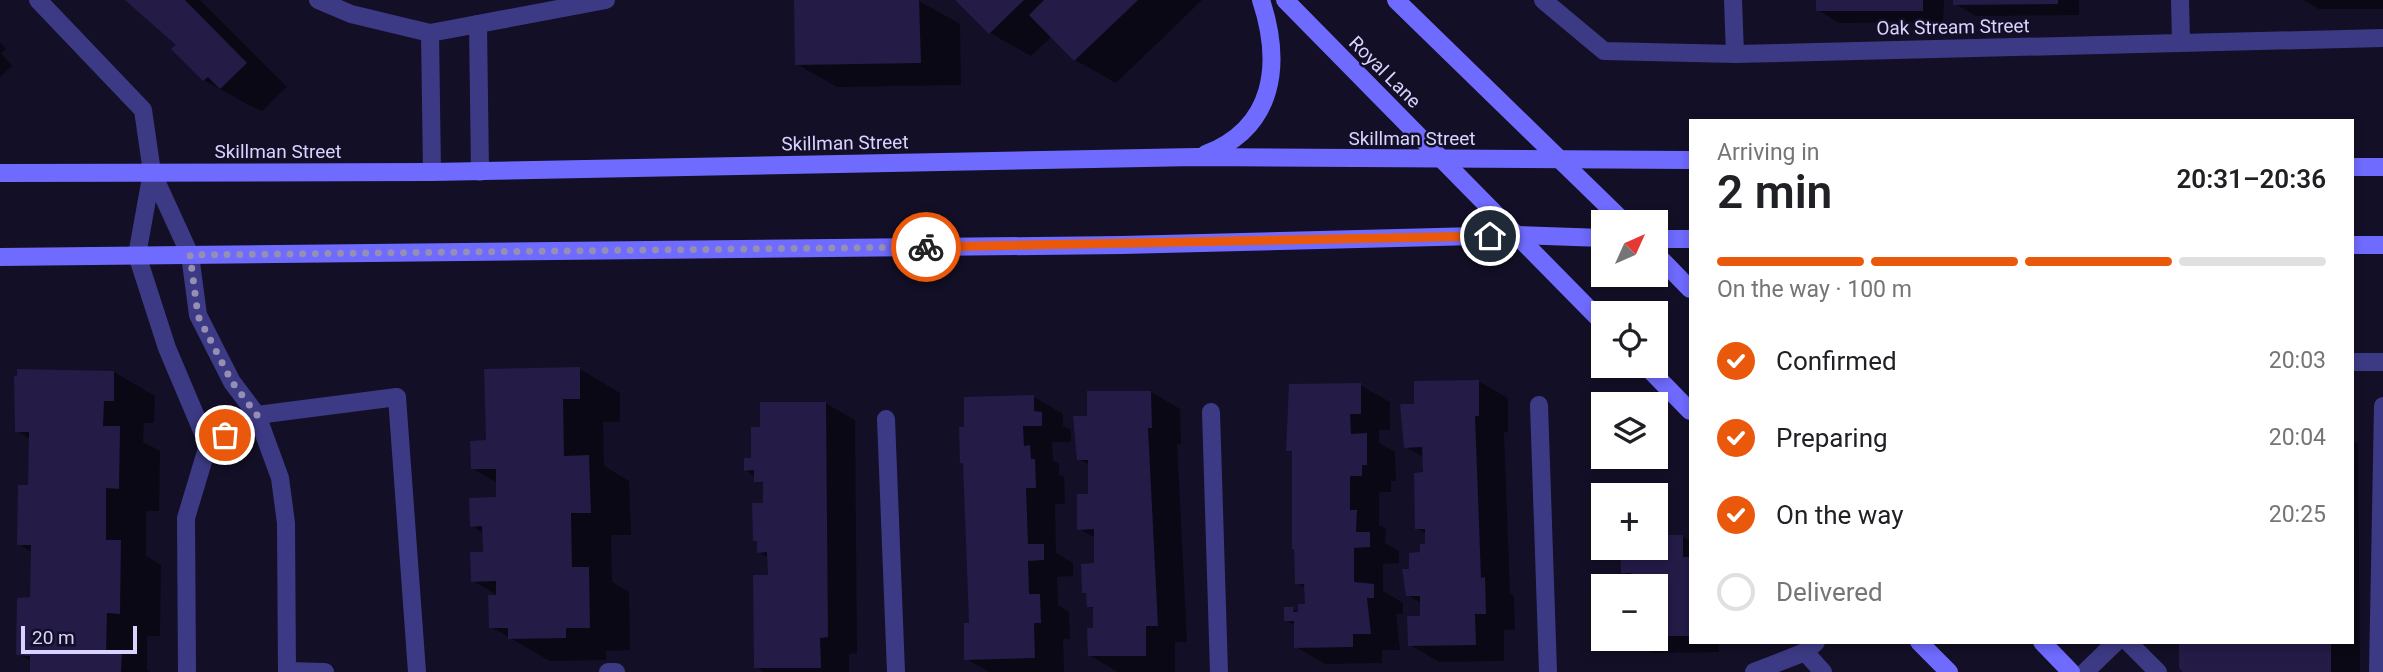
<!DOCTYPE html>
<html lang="en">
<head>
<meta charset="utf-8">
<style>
	body { margin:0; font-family:Roboto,sans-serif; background:#f2f2f2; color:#202124; height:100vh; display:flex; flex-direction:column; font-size:26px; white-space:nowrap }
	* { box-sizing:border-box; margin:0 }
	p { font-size:23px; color:#757577 }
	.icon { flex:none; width:38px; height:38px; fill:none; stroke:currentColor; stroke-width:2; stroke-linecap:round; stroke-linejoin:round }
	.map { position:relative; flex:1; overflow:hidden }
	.sheet { position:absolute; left:1689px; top:119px; width:665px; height:525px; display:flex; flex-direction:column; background:#fff; border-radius:0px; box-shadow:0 4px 10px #0003 }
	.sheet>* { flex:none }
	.needle { width:46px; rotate:45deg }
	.controls { position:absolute; left:1591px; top:210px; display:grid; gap:14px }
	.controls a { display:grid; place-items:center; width:77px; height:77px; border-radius:0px; background:#fff; box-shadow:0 4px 10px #0003; font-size:35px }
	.scale { position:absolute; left:21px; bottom:18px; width:116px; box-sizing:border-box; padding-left:7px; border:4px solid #d9d4ff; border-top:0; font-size:19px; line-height:24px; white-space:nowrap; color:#d9d4ff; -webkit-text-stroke:5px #130f26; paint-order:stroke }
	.pin { position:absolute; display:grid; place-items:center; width:60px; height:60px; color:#fff; margin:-30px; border:4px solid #fff; border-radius:50%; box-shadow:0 2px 7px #0007 }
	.courier { position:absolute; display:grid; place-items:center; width:70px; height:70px; margin:-35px; border:5px solid #ea580c; border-radius:50%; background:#fff; color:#222; box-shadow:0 2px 9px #0007 }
	.overview em { font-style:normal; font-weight:600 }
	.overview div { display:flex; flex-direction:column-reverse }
	.overview { display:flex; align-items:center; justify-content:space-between; height:119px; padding:0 28px }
	h1 { font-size:46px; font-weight:600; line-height:52px }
	.bar { display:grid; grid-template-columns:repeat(4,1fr); gap:10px 7px; align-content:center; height:84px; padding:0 28px }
	.bar i { height:9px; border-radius:5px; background:#e0e0e0 }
	.bar .selected { background:#ea580c }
	.bar p { grid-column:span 4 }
	ol { padding:0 28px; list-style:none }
	li { display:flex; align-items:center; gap:21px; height:77px }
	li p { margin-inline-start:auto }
	li .icon { padding:7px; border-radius:50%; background:#ea580c; color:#fff; stroke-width:4 }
	li:last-child { color:#757577 }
	li i { width:38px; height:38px; border:4px solid #e0e0e0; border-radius:50% }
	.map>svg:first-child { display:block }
	.shadow { fill:#0007 }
	.building { fill:#241b47 }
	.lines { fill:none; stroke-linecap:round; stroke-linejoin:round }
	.lane { stroke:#3d3a85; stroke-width:18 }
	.street { stroke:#3d3a85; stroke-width:18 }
	.secondary { stroke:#6f6bff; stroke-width:18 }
	.done { stroke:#948fb3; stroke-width:7; stroke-dasharray:0 12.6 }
	.route { stroke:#ea580c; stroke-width:9 }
	.labels { text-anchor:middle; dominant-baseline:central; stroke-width:5; stroke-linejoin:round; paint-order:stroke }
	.street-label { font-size:19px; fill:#d9d4ff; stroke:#130f26 }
</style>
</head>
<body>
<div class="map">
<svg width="2383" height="672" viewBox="0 0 2383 672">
	<rect width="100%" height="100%" fill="#130f26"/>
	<g class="shadow">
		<path d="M128,0H200L287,87L262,111L245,103L204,80L178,45Z"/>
		<path d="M825,0L919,1L960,24L961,85L837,87L796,64Z"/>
		<path d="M958,0H1202L1116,83L1075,60L1052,36L1031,56L990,33Z"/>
		<path d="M1818,0H1944L1943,22L1839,23L1818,10Z"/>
		<path d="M1955,0H2079V15L1976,16L1955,4Z"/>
		<path d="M2303,0H2383V9H2319Z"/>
		<path d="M0,42L6,49L1,53L12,66L0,77Z"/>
		<path d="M580,369L620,393V422H603L604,466L629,481L631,535H611L612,582L629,592L630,650L606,651V660L550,661L491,627L501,597L473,581L484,554V533L472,526L498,499L497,483L472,468L488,442Z"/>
		<path d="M114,372L155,396L154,423H144L143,442L160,451L159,511H146V556L161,565L160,636H147V669L151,672H32V662L18,654L32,599V552L18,544L29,487L30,439L17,431Z"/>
		<path d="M1478,381L1508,398V432H1504L1510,594L1514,596L1515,630H1504V661L1439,662L1410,645L1421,618V603L1407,595L1411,570L1427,545V534L1417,528L1424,457L1406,447L1416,406Z"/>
		<path d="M1360,385L1390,402V430H1379V443L1395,452L1396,481H1391V492H1379V525L1386,529L1385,543L1399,551V563L1383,564V591L1403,603V614H1396L1400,650H1382V663L1325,664L1296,647V626L1286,620L1293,609L1300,613L1307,606L1306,589L1297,583L1293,453L1288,450Z"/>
		<path d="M1151,392L1180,409L1181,444H1177L1187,642H1175V672H1118L1089,655L1095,630V610L1089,606L1088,595L1083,592L1096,565V538L1079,529L1090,495V465L1079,459L1088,417Z"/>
		<path d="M1034,397L1063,414V426L1071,430V442H1052L1053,460L1059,464V475L1064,477L1065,504H1055L1056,553L1073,563V576L1057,577L1058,605L1069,612L1070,639H1063L1064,672H989L966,659L971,625L966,429Z"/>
		<path d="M825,403L855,420L857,653L849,654V672H764L756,667L769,576V558L758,552V542L755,540L765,505L764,485L746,470L753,460L762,428Z"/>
		<path d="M2352,440L2358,444L2360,672H2185L2181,642H2352Z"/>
		<path d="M1656,537H1683L1690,541V642H1719V652L1651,653L1627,639H1656V586H1633V578L1623,572L1622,548H1656Z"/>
	</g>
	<g class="building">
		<path d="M125,0H185L247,63L220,89L208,77L203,81L171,49L176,45Z"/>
		<path d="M794,0H919L921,63L795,65Z"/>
		<path d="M955,0H1024L989,34Z"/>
		<path d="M1044,0H1138L1074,61L1029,15Z"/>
		<rect x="1816" y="0" width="107" height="11"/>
		<path d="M1953,0H2058V4L1953,5Z"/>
		<path d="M580,367V399H563L564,456L589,455L591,513H571L572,567H589L590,628H566V638L508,639V628H489L488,595H496V581L471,582L470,552H483L482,526L470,527L469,498L496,497V469H471L470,441L486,440L484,369Z"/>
		<path d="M17,369L114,371V401H104L103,426H120L119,489L106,488V540H121L120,614L107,613L106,653H122L121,672H30V656L16,655L17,598L30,597L31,545H17L18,485H28L29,432H15L14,376H17Z"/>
		<path d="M1479,380V416H1475L1481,578L1485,577L1486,614H1475L1476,645L1408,646L1407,616H1420V596H1406L1402,569H1409V553L1420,552V544H1425V529H1415L1414,473L1423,472L1422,447L1404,448L1400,404H1414V381Z"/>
		<path d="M1361,383V414H1350L1351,434L1367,433V465H1362V476H1350V510H1357L1356,532H1370V547L1354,548V582L1374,584V598H1367L1371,634H1353V647L1294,648V621H1284V607H1294L1293,612H1298V604H1305L1304,584H1295L1294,549H1292V451H1286L1289,384Z"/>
		<path d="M1087,391H1151L1152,428H1148L1158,626H1146V656H1088L1087,628H1093V607H1087L1086,593H1082L1081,564L1094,563V529L1077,530V494H1088V460H1077L1073,416H1087Z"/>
		<path d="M1034,395V411L1042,412V426H1023L1024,446L1030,445L1031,459H1035L1036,488H1026L1028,544H1044V560L1028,561L1029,594H1040L1041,623H1034L1035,658L964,660V623H969L963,463H960L959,427H964V397Z"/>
		<path d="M760,402H826L828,637L820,638L821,668H754L753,575H768L767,552L757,553V541H753L752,503H763V482H754V470L744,471V458H751V427H760Z"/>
		<path d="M1656,535H1683V557H1690V636H1656V586H1631V573H1621L1620,548H1656Z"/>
		<path d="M2179,642H2331V672H2183L2179,668Z"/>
	</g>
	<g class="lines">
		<g class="lane">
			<path d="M38,0L143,110L152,172L190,255L198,315L232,382L257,415L280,478L286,523L287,672"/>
			<path d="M318,0L351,14L430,33L606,0"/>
			<path d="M478,24L480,172"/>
			<path d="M430,33L432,172"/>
			<path d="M152,172L137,255L167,348L208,445L186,518L187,672"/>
			<path d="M2352,362H2383"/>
			<path d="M1539,405L1548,672"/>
			<path d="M1211,412L1219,672"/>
			<path d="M886,419L896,672"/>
			<path d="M208,445L257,415L397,397L417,672"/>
			<path d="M2128,642L2158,672"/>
			<path d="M1805,652L1823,672"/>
			<path d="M287,671L325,672"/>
			<path d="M608,672H616"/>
			<path d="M1754,672L1805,652L1816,642"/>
			<path d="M2085,672L2116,642"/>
			<path d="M2378,672L2383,406"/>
		</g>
		<g class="street">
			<path d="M1543,0L1604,51L1735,54L2383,38"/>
			<path d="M1733,0L1735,54"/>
			<path d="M2180,0L2181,42"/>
		</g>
		<g class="secondary">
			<path d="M1285,0L1603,323"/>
			<path d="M1396,0L1624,222"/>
			<path d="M1206,154C1275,127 1282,64 1261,0"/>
			<path d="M2352,167H2383"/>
			<path d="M0,173L432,172L1196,157L1690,160"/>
			<path d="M1656,239H1690"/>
			<path d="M2352,245H2383"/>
			<path d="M1656,254L1690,289"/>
			<path d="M0,257L1122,245L1516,235L1603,238"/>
			<path d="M1646,366L1690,411"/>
			<path d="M1919,642L1949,672"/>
			<path d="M2042,642L2071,672"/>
		</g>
	</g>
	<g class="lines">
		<path class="done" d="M225,435L257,415L232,382L198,316L190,255L926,247"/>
		<path class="route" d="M926,247L1490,236"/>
	</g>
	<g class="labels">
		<g class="street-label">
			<text transform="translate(1953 27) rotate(-1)">Oak Stream Street</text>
			<text transform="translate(1385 72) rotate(45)">Royal Lane</text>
			<text x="1412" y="138">Skillman Street</text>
			<text transform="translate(845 143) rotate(-1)">Skillman Street</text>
			<text x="278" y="151">Skillman Street</text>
		</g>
	</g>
</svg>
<div class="controls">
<a><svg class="needle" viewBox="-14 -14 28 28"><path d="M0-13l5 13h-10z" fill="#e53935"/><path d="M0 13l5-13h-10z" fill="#757577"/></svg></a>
<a><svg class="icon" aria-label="locate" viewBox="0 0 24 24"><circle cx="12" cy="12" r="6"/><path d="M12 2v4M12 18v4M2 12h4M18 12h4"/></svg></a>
<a><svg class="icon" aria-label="layers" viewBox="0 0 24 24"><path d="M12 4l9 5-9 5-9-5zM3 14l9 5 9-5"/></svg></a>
<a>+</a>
<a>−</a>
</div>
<div class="scale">20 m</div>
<div class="pin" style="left:225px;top:435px;background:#ea580c"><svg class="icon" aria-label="bag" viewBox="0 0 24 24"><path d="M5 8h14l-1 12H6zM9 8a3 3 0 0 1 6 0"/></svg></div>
<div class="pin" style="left:1490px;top:236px;background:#1f2937"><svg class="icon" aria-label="home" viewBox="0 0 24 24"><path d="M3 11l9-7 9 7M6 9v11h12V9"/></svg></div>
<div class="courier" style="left:926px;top:247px"><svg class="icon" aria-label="bike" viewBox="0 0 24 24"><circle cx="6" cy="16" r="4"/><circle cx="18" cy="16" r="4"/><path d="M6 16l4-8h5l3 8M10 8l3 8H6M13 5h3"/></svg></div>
<section class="sheet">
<div class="overview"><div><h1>2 min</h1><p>Arriving in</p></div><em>20:31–20:36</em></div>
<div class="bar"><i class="selected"></i><i class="selected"></i><i class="selected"></i><i></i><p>On the way · 100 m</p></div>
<ol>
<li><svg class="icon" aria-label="check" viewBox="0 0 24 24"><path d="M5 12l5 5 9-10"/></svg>Confirmed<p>20:03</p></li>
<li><svg class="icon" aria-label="check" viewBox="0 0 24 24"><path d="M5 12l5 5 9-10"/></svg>Preparing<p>20:04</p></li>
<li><svg class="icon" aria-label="check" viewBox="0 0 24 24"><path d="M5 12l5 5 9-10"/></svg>On the way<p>20:25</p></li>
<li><i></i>Delivered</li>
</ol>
</section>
</div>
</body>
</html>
